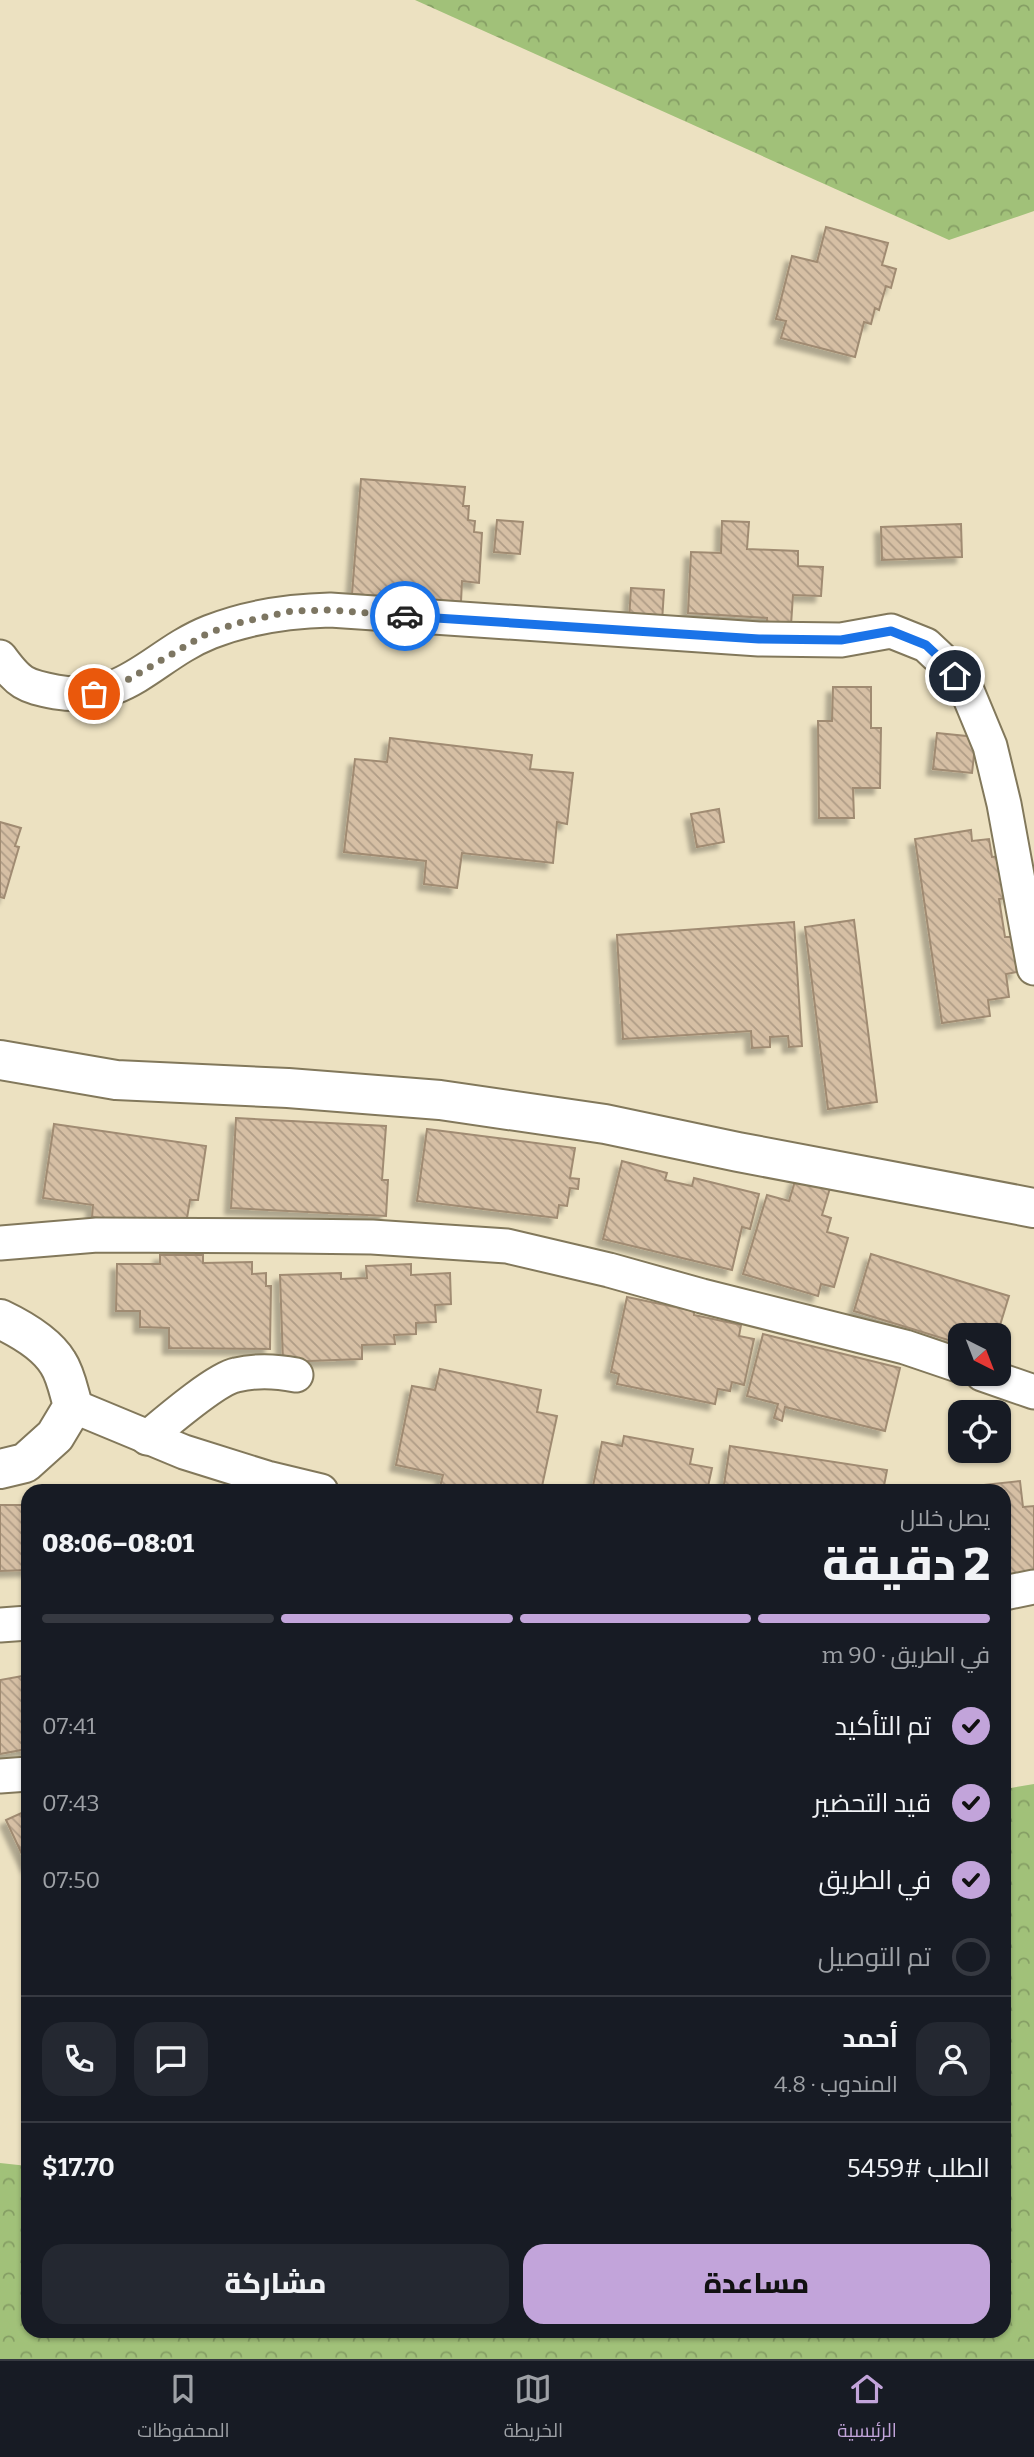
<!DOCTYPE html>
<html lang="ar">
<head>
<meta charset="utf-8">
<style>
	body { margin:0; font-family:Bitter,Cairo,serif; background:#242831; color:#f1f3f6; direction:rtl; height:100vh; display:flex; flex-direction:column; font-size:26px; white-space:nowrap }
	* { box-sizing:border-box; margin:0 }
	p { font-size:23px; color:#9ea1a6 }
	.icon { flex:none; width:38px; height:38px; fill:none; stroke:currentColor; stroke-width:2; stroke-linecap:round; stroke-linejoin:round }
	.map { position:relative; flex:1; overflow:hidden; direction:ltr }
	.side { position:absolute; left:21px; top:1484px; width:990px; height:854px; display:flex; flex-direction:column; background:#171b24; border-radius:21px; box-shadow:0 2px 5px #0004; direction:rtl }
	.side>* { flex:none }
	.needle { width:46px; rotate:138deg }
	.tools { position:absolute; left:948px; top:1323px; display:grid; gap:14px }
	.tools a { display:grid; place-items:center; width:63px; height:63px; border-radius:14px; background:#171b24; box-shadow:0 2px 5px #0004; font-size:35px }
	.pin { position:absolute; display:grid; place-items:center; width:60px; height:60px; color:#fff; margin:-30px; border:4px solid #fff; border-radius:50%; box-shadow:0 2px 7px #0007 }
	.courier { position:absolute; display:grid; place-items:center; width:70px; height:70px; margin:-35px; border:5px solid #1a73e8; border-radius:50%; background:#fff; color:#222; box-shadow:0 2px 9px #0007 }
	.summary em { font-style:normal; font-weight:800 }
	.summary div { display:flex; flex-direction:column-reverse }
	.summary { display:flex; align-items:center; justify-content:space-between; height:119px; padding:0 21px }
	h1 { font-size:46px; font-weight:800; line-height:52px }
	.bar { display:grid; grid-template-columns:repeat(4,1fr); gap:10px 7px; align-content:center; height:84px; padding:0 21px }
	.bar i { height:9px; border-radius:5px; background:#363941 }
	.bar .current { background:#c2a4da }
	.bar p { grid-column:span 4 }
	.line { display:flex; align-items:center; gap:18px; padding:0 21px; border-top:2px solid #363941 }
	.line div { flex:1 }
	.round { display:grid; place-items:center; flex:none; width:74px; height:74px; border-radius:21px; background:#242831 }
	ol { padding:0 21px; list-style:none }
	li { display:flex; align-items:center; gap:21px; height:77px }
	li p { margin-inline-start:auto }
	li .icon { padding:7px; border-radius:50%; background:#c2a4da; color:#111; stroke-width:4 }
	li:last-child { color:#9ea1a6 }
	li i { width:38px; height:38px; border:4px solid #363941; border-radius:50% }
	.primary-button { display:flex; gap:14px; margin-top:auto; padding:14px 21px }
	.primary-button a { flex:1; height:80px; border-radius:21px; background:#c2a4da; color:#111; font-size:28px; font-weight:800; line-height:80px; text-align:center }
	.primary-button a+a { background:#242831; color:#f1f3f6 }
	.tabs { display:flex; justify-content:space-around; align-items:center; height:98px; border-top:2px solid #363941; background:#171b24; font-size:19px; color:#9ea1a6 }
	.tabs a { display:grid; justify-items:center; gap:4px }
	.tabs .current { color:#c2a4da }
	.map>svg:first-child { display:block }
	.forest { fill:url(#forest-crowns) }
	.building { fill:url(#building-back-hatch); stroke:#a08b72; stroke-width:2; filter:url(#shadow) }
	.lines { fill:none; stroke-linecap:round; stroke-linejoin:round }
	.minor-casing { stroke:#82785b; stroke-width:37 }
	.tertiary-casing { stroke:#82785b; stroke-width:42 }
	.minor { stroke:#fff; stroke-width:33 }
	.tertiary { stroke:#fff; stroke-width:38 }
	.done { stroke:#7d7662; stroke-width:7; stroke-dasharray:0 12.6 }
	.route { stroke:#1a73e8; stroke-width:9 }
</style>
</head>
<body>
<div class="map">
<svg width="1034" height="2359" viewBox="0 0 1034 2359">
	<defs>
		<pattern id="forest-crowns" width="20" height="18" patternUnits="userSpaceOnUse" patternTransform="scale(1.75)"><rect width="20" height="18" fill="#a1c179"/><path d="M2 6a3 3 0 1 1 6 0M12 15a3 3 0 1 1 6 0" fill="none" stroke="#859e64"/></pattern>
		<pattern id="building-back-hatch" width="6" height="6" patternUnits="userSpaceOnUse" patternTransform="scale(1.75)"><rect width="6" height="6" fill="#d6bfa4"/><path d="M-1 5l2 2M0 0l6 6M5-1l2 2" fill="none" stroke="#af9c86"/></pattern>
		<filter id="shadow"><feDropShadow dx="-6" dy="6" stdDeviation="2" flood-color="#0004"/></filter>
	</defs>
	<rect width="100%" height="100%" fill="#ece1c1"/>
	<g class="forest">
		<path d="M415,0H1034V211L949,240Z"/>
		<path d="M1034,1784V2359H0V2163L28,2166V2331H1004L1005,1789Z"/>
	</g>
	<g class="building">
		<path d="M826,227L888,243L882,265L896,269L891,288L886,286L879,310L875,308L871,324L864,322L855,357L781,338L786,321L776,319L792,256L817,262Z"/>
		<path d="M361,479L465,487L463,506H469L468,520L475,521L474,532L482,533L479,583L462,581L461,602L352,594Z"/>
		<path d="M497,520L523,522L520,554L494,552Z"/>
		<path d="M722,521L749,522L747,549L798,551V566L823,567L821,596L793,595L791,625H767V618L688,613L691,552L721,553Z"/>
		<path d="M961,524L962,557L882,560L881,527Z"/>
		<path d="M631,588L664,590L662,622L629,620Z"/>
		<path d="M833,687H871V728H881L880,788H853L854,818H819L818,721H832Z"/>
		<path d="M937,733L976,737L972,773L933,769Z"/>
		<path d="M390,738L532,755L530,769L573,773L567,824L557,822L553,863L462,853L457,888L424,884L426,861L344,852L355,759L387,762Z"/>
		<path d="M719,809L724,842L697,847L691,814Z"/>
		<path d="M0,822L21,828L15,846L19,847L4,898L0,897Z"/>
		<path d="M971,830L972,841L989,839L992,857L1001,856L1007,898L999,899L1005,937H1012L1017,972L1006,974L1009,997L988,1000L990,1016L942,1023L915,839Z"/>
		<path d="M854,920L877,1102L828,1109L805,927Z"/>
		<path d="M794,922L802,1046L789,1047L788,1036L770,1037V1047L752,1048L751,1031L623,1039L617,935Z"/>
		<path d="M236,1118L386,1126L382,1180H388L386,1216L231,1208Z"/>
		<path d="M54,1124L206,1146L198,1200H190L185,1230L92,1217L93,1205L43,1198Z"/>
		<path d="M427,1129L575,1148L570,1178L579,1179L578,1189L570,1188L567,1206L559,1205L557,1218L417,1201Z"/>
		<path d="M622,1161L667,1173L665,1180L692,1186L694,1178L759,1194L750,1229L742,1227L732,1270L603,1239Z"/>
		<path d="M796,1178L830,1188L822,1215L831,1218L827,1232L848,1238L834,1287L821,1284L818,1296L743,1274L767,1195L789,1201Z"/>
		<path d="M871,1254L1009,1296L997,1335H961V1344L854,1311Z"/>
		<path d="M160,1255H203V1263L252,1262V1274L266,1273V1286H271L270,1349L169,1348V1328L140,1327V1311H116L117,1264H160Z"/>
		<path d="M411,1264V1275L450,1273L451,1304L435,1305L436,1322L416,1323V1334L394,1335L395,1344L362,1345V1359L283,1362L280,1275L341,1273V1279L367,1278L366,1266Z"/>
		<path d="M627,1297L694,1311V1315L741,1325L739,1336L754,1339L744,1385L732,1382L730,1391L718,1389L715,1404L617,1384L619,1374L611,1372Z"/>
		<path d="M763,1334L900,1368L885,1431L785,1407L782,1421L774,1418L778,1404L747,1396Z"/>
		<path d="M440,1369L541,1390L537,1412L557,1416L541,1491H439L443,1475L396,1465L412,1386L435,1390Z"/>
		<path d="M624,1436L693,1449L690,1464L712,1468L707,1491H592L602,1442L622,1446Z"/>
		<path d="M730,1446L887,1470L883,1491H723Z"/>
		<path d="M1020,1481L1023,1507L1034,1506V1577L1004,1580V1491H928Z"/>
		<path d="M0,1505H28V1570L0,1571Z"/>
		<path d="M28,1675V1759L27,1749L0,1754V1680Z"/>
		<path d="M28,1810V1867L6,1820Z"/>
	</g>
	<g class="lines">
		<g class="minor-casing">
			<g id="minor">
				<path d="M0,657C19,683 24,686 56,692C127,704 152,655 210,632C248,617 289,611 330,610L759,639L841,640L891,631L926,645L942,660L968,693L990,746L1004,804L1034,968"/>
				<path d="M0,1243L97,1235L291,1236L372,1237L507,1246L609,1270L702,1296L905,1347L961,1366"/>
				<path d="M982,1374L1034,1392"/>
				<path d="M73,1406L184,1452L267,1478L321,1491"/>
				<path d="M147,1438C165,1423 216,1379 236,1375C256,1370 276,1371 296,1375"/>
				<path d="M1004,1593L1034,1587"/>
				<path d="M0,1625L28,1623"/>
				<path d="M0,1776L28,1774"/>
			</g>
		</g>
		<g class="tertiary-casing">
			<g id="tertiary">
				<path d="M0,1060L116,1080L288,1088L440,1100L605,1124L738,1152L1034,1208"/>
				<path d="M0,1319C21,1329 46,1343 58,1363C66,1375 69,1393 73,1406L55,1436L25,1463L0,1469"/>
			</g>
		</g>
		<use href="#minor" class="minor"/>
		<use href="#tertiary" class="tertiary"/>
	</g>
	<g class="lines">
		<path class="done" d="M94,694L112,689L208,633L238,623L292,611L330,610L405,616"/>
		<path class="route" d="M405,616L759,639L841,640L891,631L926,645L942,660L955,676"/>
	</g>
</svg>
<div class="tools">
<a><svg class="needle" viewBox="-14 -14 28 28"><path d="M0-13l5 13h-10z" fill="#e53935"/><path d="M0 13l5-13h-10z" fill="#9ea1a6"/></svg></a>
<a><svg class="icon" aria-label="locate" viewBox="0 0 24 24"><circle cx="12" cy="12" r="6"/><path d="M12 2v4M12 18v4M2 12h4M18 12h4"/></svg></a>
</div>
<div class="pin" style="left:94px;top:694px;background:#ea580c"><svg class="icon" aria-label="bag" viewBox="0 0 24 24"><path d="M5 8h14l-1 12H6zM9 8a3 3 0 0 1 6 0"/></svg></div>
<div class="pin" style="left:955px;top:676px;background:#1f2937"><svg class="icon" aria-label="home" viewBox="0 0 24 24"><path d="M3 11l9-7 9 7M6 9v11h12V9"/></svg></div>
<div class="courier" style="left:405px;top:616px"><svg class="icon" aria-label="car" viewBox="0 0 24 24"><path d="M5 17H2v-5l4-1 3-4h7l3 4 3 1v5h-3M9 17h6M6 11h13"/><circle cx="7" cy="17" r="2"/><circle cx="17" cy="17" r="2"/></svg></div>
<section class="side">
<div class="summary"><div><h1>2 دقيقة</h1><p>يصل خلال</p></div><em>08:01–08:06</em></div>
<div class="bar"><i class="current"></i><i class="current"></i><i class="current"></i><i></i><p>في الطريق · 90 m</p></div>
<ol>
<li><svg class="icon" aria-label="check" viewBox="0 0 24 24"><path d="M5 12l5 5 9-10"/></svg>تم التأكيد<p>07:41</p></li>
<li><svg class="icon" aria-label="check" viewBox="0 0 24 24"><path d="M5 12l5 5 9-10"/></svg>قيد التحضير<p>07:43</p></li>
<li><svg class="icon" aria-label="check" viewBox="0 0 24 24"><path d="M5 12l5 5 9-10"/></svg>في الطريق<p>07:50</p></li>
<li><i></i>تم التوصيل</li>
</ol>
<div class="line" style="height:126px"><a class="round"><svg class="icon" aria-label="person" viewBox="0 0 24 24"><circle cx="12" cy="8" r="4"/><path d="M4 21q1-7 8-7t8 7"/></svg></a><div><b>أحمد</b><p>المندوب · 4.8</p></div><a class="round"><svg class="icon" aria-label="chat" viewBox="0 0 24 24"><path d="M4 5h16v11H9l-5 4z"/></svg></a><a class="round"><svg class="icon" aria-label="phone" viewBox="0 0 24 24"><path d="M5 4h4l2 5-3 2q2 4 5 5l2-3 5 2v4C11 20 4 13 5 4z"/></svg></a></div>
<div class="line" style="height:91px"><div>الطلب #5459</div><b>$17.70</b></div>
<div class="primary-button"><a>مساعدة</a><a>مشاركة</a></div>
</section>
</div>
<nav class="tabs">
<a class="current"><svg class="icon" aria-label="home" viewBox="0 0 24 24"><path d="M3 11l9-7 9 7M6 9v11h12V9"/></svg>الرئيسية</a>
<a><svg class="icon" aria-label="map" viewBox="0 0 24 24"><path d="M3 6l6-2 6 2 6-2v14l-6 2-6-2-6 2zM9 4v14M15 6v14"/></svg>الخريطة</a>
<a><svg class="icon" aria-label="saved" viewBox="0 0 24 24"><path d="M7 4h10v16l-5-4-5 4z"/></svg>المحفوظات</a>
</nav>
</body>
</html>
